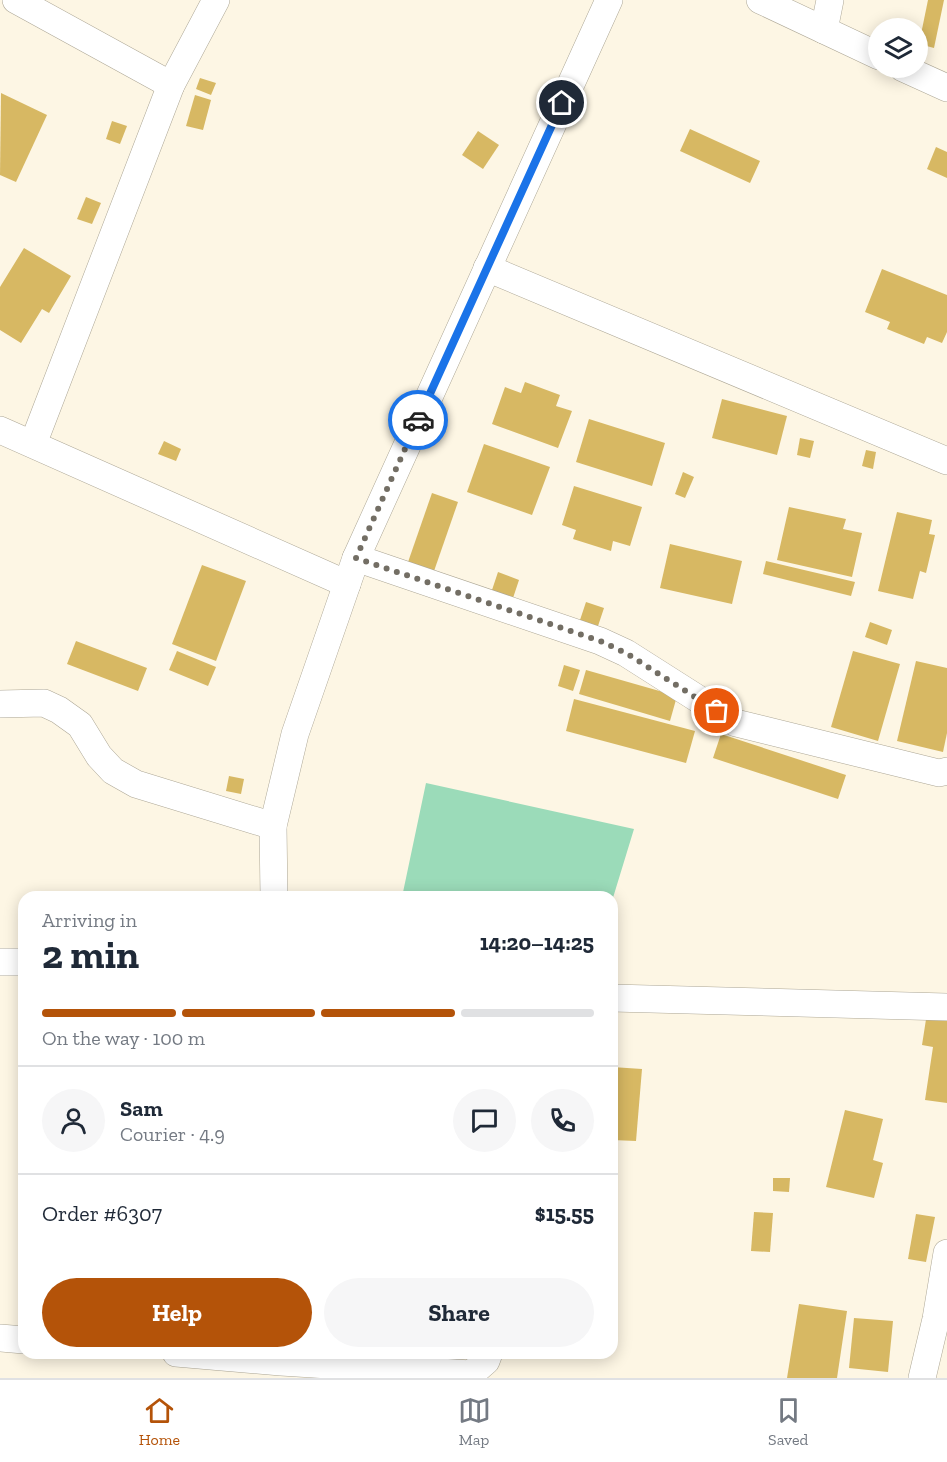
<!DOCTYPE html>
<html lang="en">
<head>
<meta charset="utf-8">
<style>
	body { margin:0; font-family:"Zilla Slab",serif; background:#f6f6f7; color:#1f2937; height:100vh; display:flex; flex-direction:column; font-size:22px; white-space:nowrap }
	* { box-sizing:border-box; margin:0 }
	p { font-size:20px; color:#747a83 }
	.icon { flex:none; width:33px; height:33px; fill:none; stroke:currentColor; stroke-width:2; stroke-linecap:round; stroke-linejoin:round }
	.map { position:relative; flex:1; overflow:hidden }
	.panel { position:absolute; left:18px; top:891px; width:600px; height:468px; display:flex; flex-direction:column; background:#fff; border-radius:18px; box-shadow:0 3px 15px #0003 }
	.panel>* { flex:none }
	.controls { position:absolute; left:868px; top:18px; display:grid; gap:12px }
	.controls a { display:grid; place-items:center; width:60px; height:60px; border-radius:50%; background:#fff; box-shadow:0 3px 15px #0003; font-size:30px }
	.pin { position:absolute; display:grid; place-items:center; width:51px; height:51px; color:#fff; margin:-26px; border:3px solid #fff; border-radius:50%; box-shadow:0 2px 6px #0007 }
	.courier { position:absolute; display:grid; place-items:center; width:60px; height:60px; margin:-30px; border:4px solid #1a73e8; border-radius:50%; background:#fff; color:#222; box-shadow:0 2px 8px #0007 }
	.headline em { font-style:normal; font-weight:700 }
	.headline div { display:flex; flex-direction:column-reverse }
	.headline { display:flex; align-items:center; justify-content:space-between; height:102px; padding:0 24px }
	h1 { font-size:39px; font-weight:700; line-height:45px }
	.bar { display:grid; grid-template-columns:repeat(4,1fr); gap:9px 6px; align-content:center; height:72px; padding:0 24px }
	.bar i { height:8px; border-radius:4px; background:#e0e1e3 }
	.bar .selected { background:#b45309 }
	.bar p { grid-column:span 4 }
	.line { display:flex; align-items:center; gap:15px; padding:0 24px; border-top:2px solid #e0e1e3 }
	.line div { flex:1 }
	.round { display:grid; place-items:center; flex:none; width:63px; height:63px; border-radius:32px; background:#f6f6f7 }
	.action { display:flex; gap:12px; margin-top:auto; padding:12px 24px }
	.action a { flex:1; height:69px; border-radius:36px; background:#b45309; color:#fff; font-size:24px; font-weight:700; line-height:69px; text-align:center }
	.action a+a { background:#f6f6f7; color:#1f2937 }
	.dock { display:flex; justify-content:space-around; align-items:center; height:84px; border-top:2px solid #e0e1e3; background:#fff; font-size:16px; color:#747a83 }
	.dock a { display:grid; justify-items:center; gap:3px }
	.dock .selected { color:#b45309 }
	.map>svg:first-child { display:block }
	.green { fill:#9bdbb9 }
	.building { fill:#d7b863 }
	.lines { fill:none; stroke-linecap:round; stroke-linejoin:round }
	.minor-casing { stroke:#ada796; stroke-width:28 }
	.minor { stroke:#fff; stroke-width:27 }
	.done { stroke:#736e64; stroke-width:6; stroke-dasharray:0 10.8 }
	.route { stroke:#1a73e8; stroke-width:8 }
</style>
</head>
<body>
<div class="map">
<svg width="947" height="1378" viewBox="0 0 947 1378">
	<rect width="100%" height="100%" fill="#fdf6e4"/>
	<path class="green" d="M426,783L634,829L612,901V897H402Z"/>
	<g class="building">
		<path d="M928,0H944L934,48L919,44Z"/>
		<path d="M200,78L216,83L211,95L196,89Z"/>
		<path d="M1,93L47,115L16,182L0,175Z"/>
		<path d="M195,95L211,100L203,130L186,126Z"/>
		<path d="M112,121L127,126L120,144L106,139Z"/>
		<path d="M690,129L760,161L750,183L680,151Z"/>
		<path d="M478,131L499,145L483,169L462,155Z"/>
		<path d="M936,147L947,152V178L927,169Z"/>
		<path d="M86,197L101,203L92,224L77,219Z"/>
		<path d="M24,248L71,276L49,313L42,309L21,343L0,330V287Z"/>
		<path d="M882,269L947,295V332L942,343L927,337L924,344L887,329L890,322L865,312Z"/>
		<path d="M525,382L560,395L556,406L572,411L558,448L492,424L505,387L521,393Z"/>
		<path d="M722,399L787,416L777,455L712,438Z"/>
		<path d="M589,419L665,443L652,486L576,462Z"/>
		<path d="M800,438L814,441L810,458L797,455Z"/>
		<path d="M164,441L181,449L176,461L158,454Z"/>
		<path d="M484,444L550,467L532,515L467,492Z"/>
		<path d="M866,450L876,452L873,469L862,466Z"/>
		<path d="M683,472L694,477L685,498L675,494Z"/>
		<path d="M574,486L642,507L630,546L613,541L611,551L573,539L576,530L562,525Z"/>
		<path d="M432,493L458,502L433,574L407,565Z"/>
		<path d="M789,507L846,519L843,529L862,533L852,577L777,560Z"/>
		<path d="M897,512L932,520L929,534L935,535L926,573L920,571L913,599L878,591Z"/>
		<path d="M670,544L742,561L732,604L660,588Z"/>
		<path d="M766,561L855,582L851,596L763,574Z"/>
		<path d="M202,565L246,581L216,661L172,644Z"/>
		<path d="M498,572L519,580L512,601L491,593Z"/>
		<path d="M586,602L604,608L597,629L579,623Z"/>
		<path d="M870,622L892,630L887,645L865,637Z"/>
		<path d="M76,641L147,668L138,691L67,664Z"/>
		<path d="M177,651L216,667L208,686L169,670Z"/>
		<path d="M853,651L900,664L878,741L831,727Z"/>
		<path d="M916,661L947,668V733L943,752L897,741Z"/>
		<path d="M564,665L580,670L573,691L558,686Z"/>
		<path d="M586,670L677,696L670,721L579,694Z"/>
		<path d="M574,699L695,731L686,763L566,731Z"/>
		<path d="M721,734L846,775L838,799L713,758Z"/>
		<path d="M229,776L244,779L241,794L226,791Z"/>
		<path d="M927,1013L947,1016V1103L925,1100L933,1047L922,1045Z"/>
		<path d="M612,1067L642,1069L636,1141L612,1140Z"/>
		<path d="M845,1110L883,1119L873,1160L883,1163L874,1198L826,1187Z"/>
		<path d="M773,1178H790L789,1192L773,1191Z"/>
		<path d="M754,1212L773,1213L770,1252L751,1251Z"/>
		<path d="M916,1214L935,1217L926,1262L908,1259Z"/>
		<path d="M799,1304L847,1311L837,1378H787Z"/>
		<path d="M854,1318L893,1321L888,1372L849,1368Z"/>
		<path d="M417,1353H445L444,1362L417,1360Z"/>
	</g>
	<g class="lines">
		<g class="minor-casing">
			<g id="minor">
				<path d="M16,0L171,85"/>
				<path d="M760,0L879,56"/>
				<path d="M824,30L830,0"/>
				<path d="M903,68L947,88"/>
				<path d="M487,268L947,461"/>
				<path d="M0,430L347,584"/>
				<path d="M33,444L171,85L216,0"/>
				<path d="M356,558L600,641L626,653L736,723L939,773L947,771"/>
				<path d="M0,704L44,703L59,710L80,725L99,756L113,771L136,784L273,826"/>
				<path d="M274,897L273,826L295,734L356,558L609,0"/>
				<path d="M0,962H24"/>
				<path d="M612,998L947,1007"/>
				<path d="M0,1338L24,1340"/>
				<path d="M176,1353L281,1362L471,1374L486,1361L489,1353"/>
				<path d="M922,1378L936,1319L947,1253"/>
			</g>
		</g>
		<use href="#minor" class="minor"/>
	</g>
	<g class="lines">
		<path class="done" d="M418,420L356,558L600,641L626,653L717,711"/>
		<path class="route" d="M418,420L562,103"/>
	</g>
</svg>
<div class="controls">
<a><svg class="icon" aria-label="layers" viewBox="0 0 24 24"><path d="M12 4l9 5-9 5-9-5zM3 14l9 5 9-5"/></svg></a>
</div>
<div class="pin" style="left:717px;top:711px;background:#ea580c"><svg class="icon" aria-label="bag" viewBox="0 0 24 24"><path d="M5 8h14l-1 12H6zM9 8a3 3 0 0 1 6 0"/></svg></div>
<div class="pin" style="left:562px;top:103px;background:#1f2937"><svg class="icon" aria-label="home" viewBox="0 0 24 24"><path d="M3 11l9-7 9 7M6 9v11h12V9"/></svg></div>
<div class="courier" style="left:418px;top:420px"><svg class="icon" aria-label="car" viewBox="0 0 24 24"><path d="M5 17H2v-5l4-1 3-4h7l3 4 3 1v5h-3M9 17h6M6 11h13"/><circle cx="7" cy="17" r="2"/><circle cx="17" cy="17" r="2"/></svg></div>
<section class="panel">
<div class="headline"><div><h1>2 min</h1><p>Arriving in</p></div><em>14:20–14:25</em></div>
<div class="bar"><i class="selected"></i><i class="selected"></i><i class="selected"></i><i></i><p>On the way · 100 m</p></div>
<div class="line" style="height:108px"><a class="round"><svg class="icon" aria-label="person" viewBox="0 0 24 24"><circle cx="12" cy="8" r="4"/><path d="M4 21q1-7 8-7t8 7"/></svg></a><div><b>Sam</b><p>Courier · 4.9</p></div><a class="round"><svg class="icon" aria-label="chat" viewBox="0 0 24 24"><path d="M4 5h16v11H9l-5 4z"/></svg></a><a class="round"><svg class="icon" aria-label="phone" viewBox="0 0 24 24"><path d="M5 4h4l2 5-3 2q2 4 5 5l2-3 5 2v4C11 20 4 13 5 4z"/></svg></a></div>
<div class="line" style="height:78px"><div>Order #6307</div><b>$15.55</b></div>
<div class="action"><a>Help</a><a>Share</a></div>
</section>
</div>
<nav class="dock">
<a class="selected"><svg class="icon" aria-label="home" viewBox="0 0 24 24"><path d="M3 11l9-7 9 7M6 9v11h12V9"/></svg>Home</a>
<a><svg class="icon" aria-label="map" viewBox="0 0 24 24"><path d="M3 6l6-2 6 2 6-2v14l-6 2-6-2-6 2zM9 4v14M15 6v14"/></svg>Map</a>
<a><svg class="icon" aria-label="saved" viewBox="0 0 24 24"><path d="M7 4h10v16l-5-4-5 4z"/></svg>Saved</a>
</nav>
</body>
</html>
